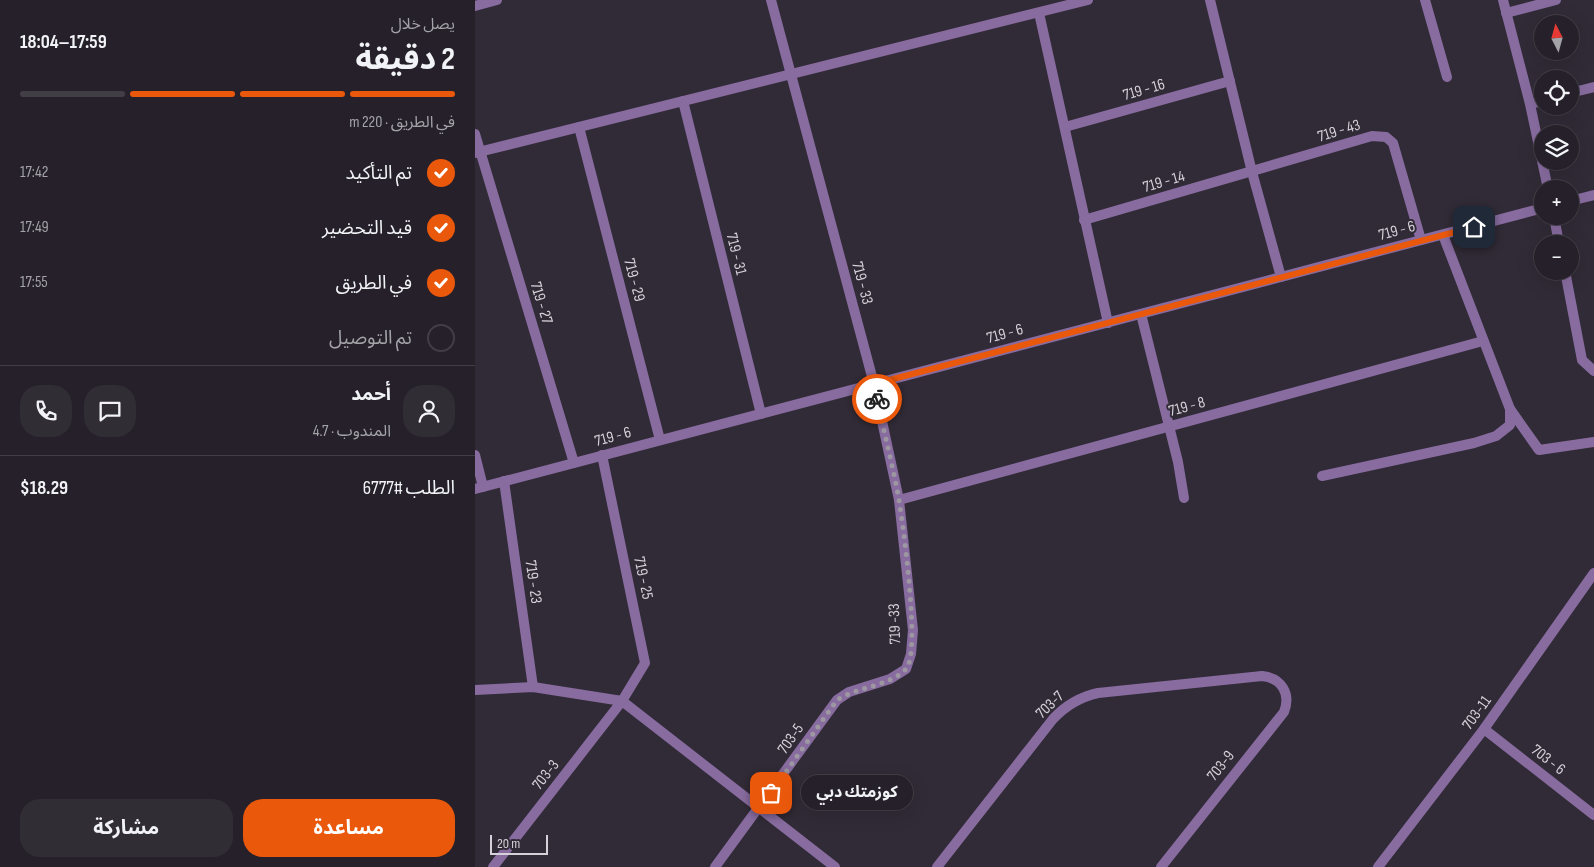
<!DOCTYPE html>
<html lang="ar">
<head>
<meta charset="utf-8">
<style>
	body { margin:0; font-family:"Sofia Sans Condensed","Noto Sans Arabic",sans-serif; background:#312d35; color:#f1f3f6; direction:rtl; height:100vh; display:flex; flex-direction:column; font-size:19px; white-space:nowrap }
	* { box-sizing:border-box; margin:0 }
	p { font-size:16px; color:#a3a3a8 }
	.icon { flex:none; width:28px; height:28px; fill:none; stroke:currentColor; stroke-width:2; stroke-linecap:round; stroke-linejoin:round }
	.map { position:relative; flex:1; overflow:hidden; direction:ltr }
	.side { display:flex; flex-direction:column; background:#252029; width:475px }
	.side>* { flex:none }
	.needle { width:32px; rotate:354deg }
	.tools { position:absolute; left:1059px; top:15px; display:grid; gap:10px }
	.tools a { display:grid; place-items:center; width:45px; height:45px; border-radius:50%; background:#252029; box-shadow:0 5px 20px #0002,0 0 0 1px #423e46; font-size:25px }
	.scale { position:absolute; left:15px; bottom:12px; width:58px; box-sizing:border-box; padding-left:5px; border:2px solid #d5d1d9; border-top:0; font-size:14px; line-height:18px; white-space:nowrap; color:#d5d1d9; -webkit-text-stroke:4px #312b37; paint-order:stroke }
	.pin { position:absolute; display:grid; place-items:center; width:42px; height:42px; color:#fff; margin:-21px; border-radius:10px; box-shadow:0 2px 8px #0006 }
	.courier { position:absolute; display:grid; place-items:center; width:50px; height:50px; margin:-25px; border:4px solid #ea580c; border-radius:50%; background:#fff; color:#222; box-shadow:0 1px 6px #0007 }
	.bubble { position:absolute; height:35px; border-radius:18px; background:#252029; box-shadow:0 5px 20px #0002,0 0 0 1px #423e46; font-size:16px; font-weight:700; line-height:35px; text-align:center; direction:rtl }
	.headline em { font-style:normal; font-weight:700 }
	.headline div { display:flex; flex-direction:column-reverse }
	.headline { display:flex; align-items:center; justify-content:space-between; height:85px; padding:0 20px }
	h1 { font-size:32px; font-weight:700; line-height:38px }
	.bar { display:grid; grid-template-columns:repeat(4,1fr); gap:8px 5px; align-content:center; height:60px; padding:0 20px }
	.bar i { height:6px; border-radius:4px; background:#423e46 }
	.bar .current { background:#ea580c }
	.bar p { grid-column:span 4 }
	.line { display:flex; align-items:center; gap:12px; padding:0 20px; border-top:1px solid #423e46 }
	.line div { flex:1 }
	.round { display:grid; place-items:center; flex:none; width:52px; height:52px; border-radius:20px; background:#312d35 }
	ol { padding:0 20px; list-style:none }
	li { display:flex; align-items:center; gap:15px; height:55px }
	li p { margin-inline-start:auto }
	li .icon { padding:5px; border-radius:50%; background:#ea580c; color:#fff; stroke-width:4 }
	li:last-child { color:#a3a3a8 }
	li i { width:28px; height:28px; border:2px solid #423e46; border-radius:50% }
	.primary-button { display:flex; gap:10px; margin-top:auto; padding:10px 20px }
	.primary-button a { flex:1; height:58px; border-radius:20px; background:#ea580c; color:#fff; font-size:20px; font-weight:700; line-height:58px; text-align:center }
	.primary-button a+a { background:#312d35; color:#f1f3f6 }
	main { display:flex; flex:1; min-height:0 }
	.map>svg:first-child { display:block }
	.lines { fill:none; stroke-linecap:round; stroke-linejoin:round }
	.minor { stroke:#886ca0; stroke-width:10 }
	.done { stroke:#9c97a0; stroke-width:5; stroke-dasharray:0 9 }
	.route { stroke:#ea580c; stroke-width:6 }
	.labels { text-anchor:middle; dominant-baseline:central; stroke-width:4; stroke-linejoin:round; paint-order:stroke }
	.street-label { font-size:16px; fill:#d5d1d9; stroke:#312b37 }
</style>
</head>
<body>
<main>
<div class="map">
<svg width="1119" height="867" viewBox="0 0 1119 867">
	<rect width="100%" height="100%" fill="#312b37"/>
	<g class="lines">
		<g class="minor">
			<path d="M735,0L777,172L806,277"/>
			<path d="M950,0L972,77"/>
			<path d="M1028,0L1055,104L1073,189"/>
			<path d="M0,6L22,0"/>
			<path d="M564,13L633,323"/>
			<path d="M1031,13L1081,0"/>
			<path d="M1095,93L1119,87"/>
			<path d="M208,101L286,414"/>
			<path d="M1055,104L1068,101"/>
			<path d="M104,127L185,440"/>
			<path d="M590,127L755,81"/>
			<path d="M0,134L99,463"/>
			<path d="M0,153L613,0"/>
			<path d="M1095,201L1119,195"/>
			<path d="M1079,216L1084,244"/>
			<path d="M609,220L897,136L911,137L918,143L946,240"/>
			<path d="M1090,271L1107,360L1119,371"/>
			<path d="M666,314L703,462L709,498"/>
			<path d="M1035,409L1064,450L1119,442"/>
			<path d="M0,455L8,487"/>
			<path d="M847,476L999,443L1021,436L1035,425V409L968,235"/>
			<path d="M29,481L58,687"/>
			<path d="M0,489L1068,208"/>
			<path d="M424,500L1008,341"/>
			<path d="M0,690L58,687L147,701L360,867"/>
			<path d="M1009,729L1119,815"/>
			<path d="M18,867L147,701L170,663L127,455"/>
			<path d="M240,867L362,700L374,692L415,679L431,669L436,654L438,630L424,500L399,384L296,0"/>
			<path d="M462,867L578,719C591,705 605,697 623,693L787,676C807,678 816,694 809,712L686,867"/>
			<path d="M903,867L1009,729L1119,573"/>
		</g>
	</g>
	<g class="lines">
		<path class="done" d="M296,793L362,700C382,687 415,686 431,669C446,653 428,526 424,500C418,466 409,433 402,399"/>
		<path class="route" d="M402,399L399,384L999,227"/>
	</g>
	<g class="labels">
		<g class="street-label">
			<text transform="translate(669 90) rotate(-16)">719 - 16</text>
			<text transform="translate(864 131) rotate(-17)">719 - 43</text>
			<text transform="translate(689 182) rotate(-16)">719 - 14</text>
			<text transform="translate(922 231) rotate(-15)">719 - 6</text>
			<text transform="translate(261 254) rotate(76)">719 - 31</text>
			<text transform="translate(159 280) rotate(75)">719 - 29</text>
			<text transform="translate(387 283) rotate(75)">719 - 33</text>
			<text transform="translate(66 303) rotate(73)">719 - 27</text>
			<text transform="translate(530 334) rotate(-15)">719 - 6</text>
			<text transform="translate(712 407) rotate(-15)">719 - 8</text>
			<text transform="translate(138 437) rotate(-15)">719 - 6</text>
			<text transform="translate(168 578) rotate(78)">719 - 25</text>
			<text transform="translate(58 582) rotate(82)">719 - 23</text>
			<text transform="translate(420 624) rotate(-92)">719 -33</text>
			<text transform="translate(575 705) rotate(-44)">703-7</text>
			<text transform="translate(1002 713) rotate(-54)">703-11</text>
			<text transform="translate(316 739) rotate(-55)">703-5</text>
			<text transform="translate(1073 760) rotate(38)">703 - 6</text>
			<text transform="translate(746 766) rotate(-52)">703-9</text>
			<text transform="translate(71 775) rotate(-52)">703-3</text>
		</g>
	</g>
</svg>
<div class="tools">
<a><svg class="needle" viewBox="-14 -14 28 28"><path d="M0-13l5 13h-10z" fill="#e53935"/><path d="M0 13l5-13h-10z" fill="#a3a3a8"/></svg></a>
<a><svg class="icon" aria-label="locate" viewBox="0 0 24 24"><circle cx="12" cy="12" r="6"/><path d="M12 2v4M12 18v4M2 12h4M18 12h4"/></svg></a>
<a><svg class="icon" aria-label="layers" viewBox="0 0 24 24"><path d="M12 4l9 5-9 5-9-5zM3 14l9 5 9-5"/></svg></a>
<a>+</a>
<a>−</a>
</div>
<div class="scale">20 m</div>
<div class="pin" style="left:296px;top:793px;background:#ea580c"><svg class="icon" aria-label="bag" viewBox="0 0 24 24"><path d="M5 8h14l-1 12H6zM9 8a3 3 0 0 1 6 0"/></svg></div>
<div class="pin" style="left:999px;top:227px;background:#1f2937"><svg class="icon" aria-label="home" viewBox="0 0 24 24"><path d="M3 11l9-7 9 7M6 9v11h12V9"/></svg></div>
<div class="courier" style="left:402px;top:399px"><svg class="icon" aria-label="bike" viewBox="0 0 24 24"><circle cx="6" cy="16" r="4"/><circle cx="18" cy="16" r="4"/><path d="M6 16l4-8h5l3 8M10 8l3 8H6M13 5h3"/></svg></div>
<div class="bubble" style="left:326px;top:775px;width:112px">كوزمتك دبي</div>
</div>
<section class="side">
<div class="headline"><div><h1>2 دقيقة</h1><p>يصل خلال</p></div><em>17:59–18:04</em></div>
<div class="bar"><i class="current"></i><i class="current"></i><i class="current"></i><i></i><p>في الطريق · 220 m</p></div>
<ol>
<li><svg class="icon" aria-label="check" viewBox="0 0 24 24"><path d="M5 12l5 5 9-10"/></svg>تم التأكيد<p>17:42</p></li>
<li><svg class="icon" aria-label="check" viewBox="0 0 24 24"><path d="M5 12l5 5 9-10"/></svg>قيد التحضير<p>17:49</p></li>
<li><svg class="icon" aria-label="check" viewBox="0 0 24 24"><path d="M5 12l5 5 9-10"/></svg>في الطريق<p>17:55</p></li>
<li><i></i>تم التوصيل</li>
</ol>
<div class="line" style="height:90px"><a class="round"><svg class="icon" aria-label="person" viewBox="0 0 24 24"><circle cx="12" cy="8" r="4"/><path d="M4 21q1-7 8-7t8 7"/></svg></a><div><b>أحمد</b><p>المندوب · 4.7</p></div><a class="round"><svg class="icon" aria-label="chat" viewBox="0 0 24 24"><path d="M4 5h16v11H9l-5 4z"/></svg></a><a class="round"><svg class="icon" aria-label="phone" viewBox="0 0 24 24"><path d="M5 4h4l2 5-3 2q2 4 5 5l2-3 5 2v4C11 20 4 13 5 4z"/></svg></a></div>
<div class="line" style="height:65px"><div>الطلب #6777</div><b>$18.29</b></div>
<div class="primary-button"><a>مساعدة</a><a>مشاركة</a></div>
</section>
</main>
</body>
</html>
